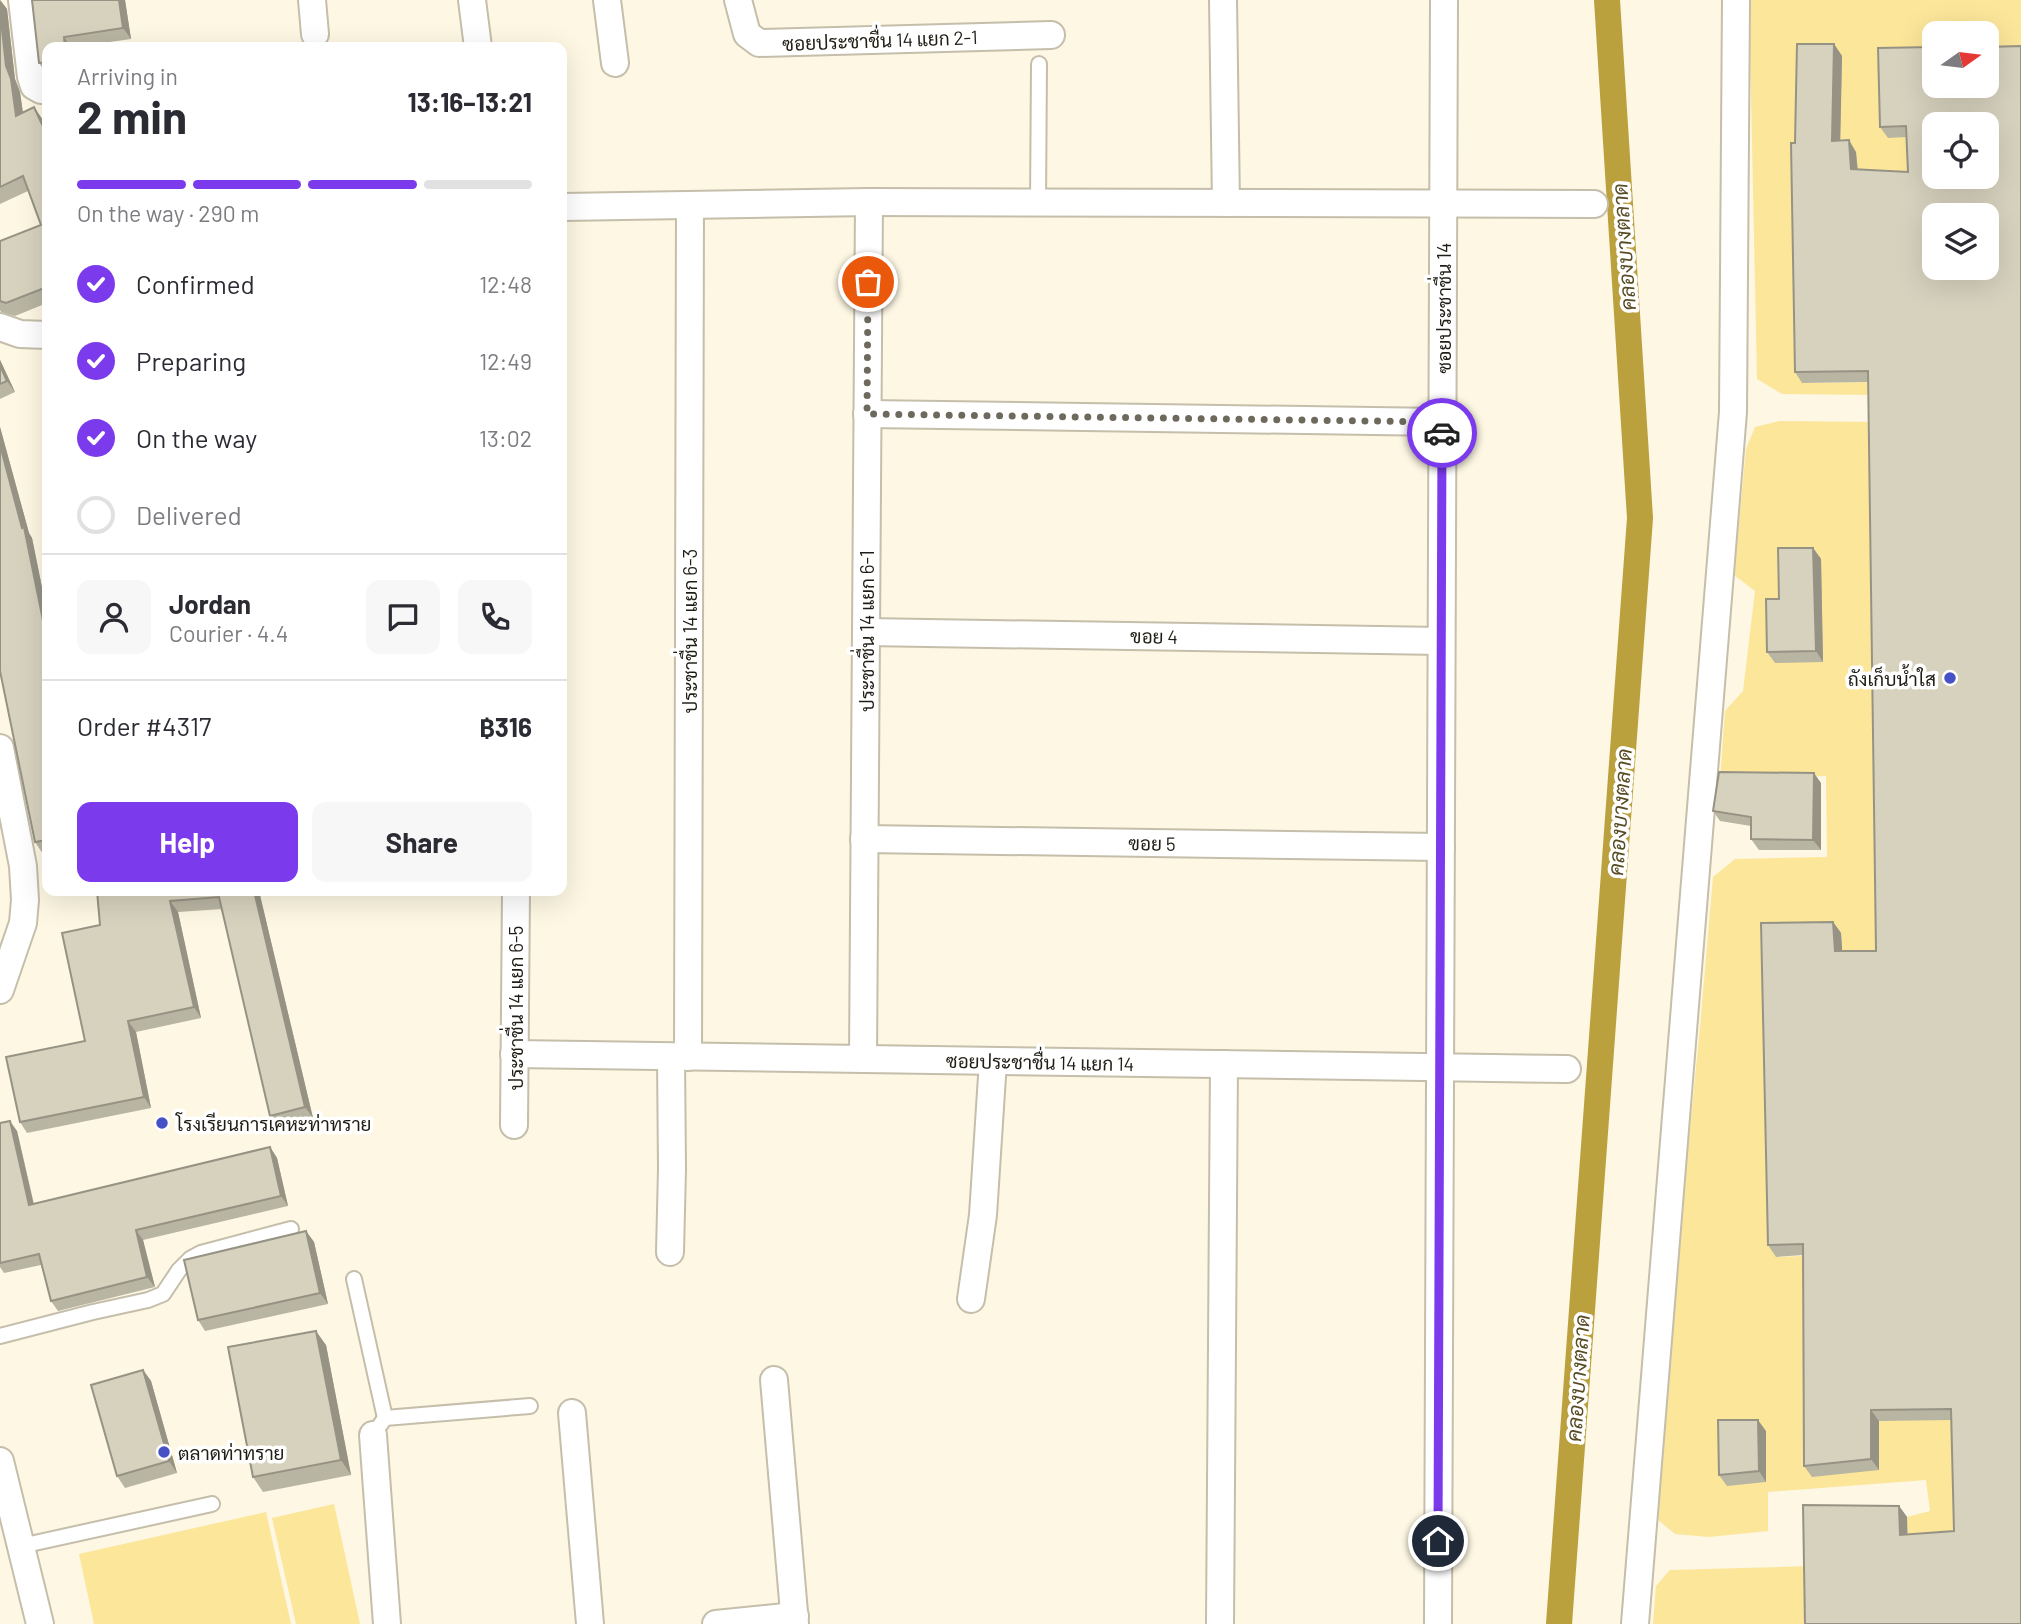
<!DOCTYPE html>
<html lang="en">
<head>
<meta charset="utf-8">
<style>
	body { margin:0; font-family:Barlow,Sarabun,sans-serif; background:#f7f7f7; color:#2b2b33; height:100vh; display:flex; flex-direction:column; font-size:26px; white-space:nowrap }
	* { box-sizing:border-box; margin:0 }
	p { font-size:23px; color:#7c7c81 }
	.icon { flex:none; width:38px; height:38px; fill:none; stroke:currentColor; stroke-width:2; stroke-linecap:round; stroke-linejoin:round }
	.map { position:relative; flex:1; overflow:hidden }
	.details { position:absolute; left:42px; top:42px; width:525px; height:854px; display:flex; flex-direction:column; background:#fff; border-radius:14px; box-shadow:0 7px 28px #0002 }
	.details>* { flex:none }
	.needle { width:46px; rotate:76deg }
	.buttons { position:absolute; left:1922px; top:21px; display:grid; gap:14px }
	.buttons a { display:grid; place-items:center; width:77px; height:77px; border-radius:14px; background:#fff; box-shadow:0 7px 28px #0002; font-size:35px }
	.pin { position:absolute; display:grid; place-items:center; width:60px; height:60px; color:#fff; margin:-30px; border:4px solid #fff; border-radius:50%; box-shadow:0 2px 7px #0007 }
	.courier { position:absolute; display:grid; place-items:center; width:70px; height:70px; margin:-35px; border:5px solid #7c3aed; border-radius:50%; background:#fff; color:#222; box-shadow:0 2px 9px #0007 }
	.headline em { font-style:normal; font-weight:700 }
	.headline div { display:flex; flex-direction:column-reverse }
	.headline { display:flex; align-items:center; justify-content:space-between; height:119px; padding:0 35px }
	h1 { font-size:46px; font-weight:700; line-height:52px }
	.bar { display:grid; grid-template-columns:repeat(4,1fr); gap:10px 7px; align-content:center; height:84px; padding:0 35px }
	.bar i { height:9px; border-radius:5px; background:#e1e1e2 }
	.bar .active { background:#7c3aed }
	.bar p { grid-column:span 4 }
	.line { display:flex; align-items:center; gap:18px; padding:0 35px; border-top:2px solid #e1e1e2 }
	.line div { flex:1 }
	.round { display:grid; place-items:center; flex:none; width:74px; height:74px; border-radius:14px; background:#f7f7f7 }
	ol { padding:0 35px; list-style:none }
	li { display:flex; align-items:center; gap:21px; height:77px }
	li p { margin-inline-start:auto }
	li .icon { padding:7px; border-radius:50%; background:#7c3aed; color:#fff; stroke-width:4 }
	li:last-child { color:#7c7c81 }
	li i { width:38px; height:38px; border:4px solid #e1e1e2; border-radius:50% }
	.primary-button { display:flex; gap:14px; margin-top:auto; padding:14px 35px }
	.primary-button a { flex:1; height:80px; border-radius:14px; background:#7c3aed; color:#fff; font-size:28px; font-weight:700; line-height:80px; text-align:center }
	.primary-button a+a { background:#f7f7f7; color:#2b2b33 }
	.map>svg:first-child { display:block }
	.green { fill:#fce69a }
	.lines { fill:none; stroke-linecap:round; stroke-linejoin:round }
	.canal { stroke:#bba03e; stroke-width:26 }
	.service-casing { stroke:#c4beab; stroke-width:18 }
	.minor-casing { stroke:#c4beab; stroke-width:30 }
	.service { stroke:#fff; stroke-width:14 }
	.minor { stroke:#fff; stroke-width:26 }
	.wall { fill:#b9b5a3 }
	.shaded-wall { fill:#969385 }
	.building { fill:#d7d2be; stroke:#969385; stroke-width:2; fill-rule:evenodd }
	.done { stroke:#6d695d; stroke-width:7; stroke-dasharray:0 12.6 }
	.route { stroke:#7c3aed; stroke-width:9 }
	.poi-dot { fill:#4751c6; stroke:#fff; stroke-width:2.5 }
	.labels { text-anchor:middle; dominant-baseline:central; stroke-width:7; stroke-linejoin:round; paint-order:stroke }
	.street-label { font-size:19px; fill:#1f1d15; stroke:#fff }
	.poi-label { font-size:19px; fill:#1f1d15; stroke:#fff; text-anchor:start }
	.water-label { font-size:21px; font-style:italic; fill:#594d25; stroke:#fff }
</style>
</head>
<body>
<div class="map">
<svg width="2021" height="1624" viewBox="0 0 2021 1624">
	<rect width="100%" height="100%" fill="#fdf7e3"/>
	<g class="green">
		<path d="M1749,0H2021V57L1986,58V33H1934V58L1914,137L1916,183L1802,383L1876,382V395L1782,394L1757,379Z"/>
		<path d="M1780,421L1876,422L1884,962L1843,963L1841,933L1777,1257L1845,1254L1811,1270L1879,1470V1421L1958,1383L1962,1542L1908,1546L1907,1517L1930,1511L1926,1480L1768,1492V1531L1709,1537L1675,1534L1652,1515L1700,1027L1713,877L1735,859L1827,857L1826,776L1720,779L1725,711L1743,691L1755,591L1734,575L1746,449L1755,427Z"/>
		<path d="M334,1504L360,1624H296L272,1518Z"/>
		<path d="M266,1512L291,1624H94L79,1554Z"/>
		<path d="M1812,1566L1813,1624H1653L1656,1586L1670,1570Z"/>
	</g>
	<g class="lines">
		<path class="canal" d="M1559,1624L1640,518L1607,0"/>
		<g class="service-casing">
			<g id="service">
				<path d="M1038,203L1039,64"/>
				<path d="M354,1279L385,1418"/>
				<path d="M0,1336L93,1312L148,1300L163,1294L179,1270L190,1259L201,1253L291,1229"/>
				<path d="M373,1435L385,1418L530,1406"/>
				<path d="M21,1546L212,1504"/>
			</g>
		</g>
		<g class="minor-casing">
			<g id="minor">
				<path d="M22,0L31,77L34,86L41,90H47"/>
				<path d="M312,0L315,34"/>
				<path d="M472,0L478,47"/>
				<path d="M607,0L615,63"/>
				<path d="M738,0L747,34L759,43L1051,35"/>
				<path d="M1223,0L1226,203"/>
				<path d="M562,207L869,202L1594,204"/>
				<path d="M0,327L20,334L47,335"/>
				<path d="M867,414L1442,422"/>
				<path d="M866,632L1441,641"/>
				<path d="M0,748L23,866L25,900L23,923L0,990"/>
				<path d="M864,839L1441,847"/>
				<path d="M514,1054L1567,1069"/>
				<path d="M688,1057L690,205"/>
				<path d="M863,1059L869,202"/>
				<path d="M514,1125L516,891"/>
				<path d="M670,1252L672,1169L671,1057"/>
				<path d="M971,1299L983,1215L993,1061"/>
				<path d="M774,1380L795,1624"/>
				<path d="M572,1413L590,1624"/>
				<path d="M373,1435L387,1624"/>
				<path d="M0,1461L40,1624"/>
				<path d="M716,1624L795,1616"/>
				<path d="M1220,1624L1224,1064"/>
				<path d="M1438,1624L1444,0"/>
				<path d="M1635,1624L1733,412L1736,0"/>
			</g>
		</g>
		<use href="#service" class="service"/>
		<use href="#minor" class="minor"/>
	</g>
	<g class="wall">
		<path d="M0,0L7,9L15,79L20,92L23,113L43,120L47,129V303L15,316L1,312L0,310V241L41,225L28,191L0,204Z"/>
		<path d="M32,0H125L131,39L74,47H47V74L39,63Z"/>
		<path d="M1834,44L1842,56L1840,141L1856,152L1858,169L1908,172L1907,137L1888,138L1880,127L2021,46V1624H1805L1899,1506L1907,1517V1534L1954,1531L1951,1420L1879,1421V1470L1812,1477L1804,1466L1803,1255L1776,1257L1768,1245L1833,922L1841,933L1842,951H1876L1868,382L1802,383L1795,372V143Z"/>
		<path d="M0,360L15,392L0,399Z"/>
		<path d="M0,427L29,533L32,538L47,612V853L43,854L35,842L0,671Z"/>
		<path d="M1813,548L1821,559L1823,662L1775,663L1767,652L1779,599Z"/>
		<path d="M1821,783V850H1759L1751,839V826L1720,821L1713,811Z"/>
		<path d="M97,891H259L313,1118L278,1127L270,1116L222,909L178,912L201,1018L136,1032L151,1108L27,1133L20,1122L85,1041L100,925Z"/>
		<path d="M0,1123L17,1131L34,1204L270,1147L277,1158L288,1206L143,1240L155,1287L58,1311L51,1301L41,1265L4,1273L0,1267Z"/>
		<path d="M306,1231L314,1242L328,1304L205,1331L198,1320Z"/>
		<path d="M326,1345L351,1475L263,1492L253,1477Z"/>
		<path d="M143,1370L151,1381L177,1473L125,1488L117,1476Z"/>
		<path d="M1766,1431V1482L1727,1486L1719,1475Z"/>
	</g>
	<g class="shaded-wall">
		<path d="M0,0L7,9L15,79L20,92L25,128L16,116L6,66L0,11Z"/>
		<path d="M119,0H125L131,39L123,28Z"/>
		<path d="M64,37L71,47H65Z"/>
		<path d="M1834,44L1842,56L1840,152L1832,141Z"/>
		<path d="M34,107L43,120L47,129V135Z"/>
		<path d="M1849,140L1856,152L1858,180L1851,169Z"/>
		<path d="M0,360L15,392L7,381L0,366Z"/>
		<path d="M0,427L29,533L32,538L47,612V640L22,528L0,445Z"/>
		<path d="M1813,548L1821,559L1823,662L1816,651Z"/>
		<path d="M1814,773L1821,783V850L1813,840Z"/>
		<path d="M254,891H259L313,1118L305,1107Z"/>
		<path d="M170,901L178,912L201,1018L194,1007Z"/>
		<path d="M1833,922L1841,933L1843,963L1835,951Z"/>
		<path d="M128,1021L136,1032L151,1108L144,1097Z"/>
		<path d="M10,1121L17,1131L36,1215L29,1205Z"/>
		<path d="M270,1147L277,1158L288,1206L281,1196Z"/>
		<path d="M136,1230L143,1240L155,1287L147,1277Z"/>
		<path d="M306,1231L314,1242L328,1304L320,1293Z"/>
		<path d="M316,1331L326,1345L351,1475L341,1460Z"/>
		<path d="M143,1370L151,1381L177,1473L169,1461Z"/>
		<path d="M1871,1410L1879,1421V1470L1871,1459Z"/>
		<path d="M1758,1420L1766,1431V1482L1759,1471Z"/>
		<path d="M1899,1506L1907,1517L1908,1546L1900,1535Z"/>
	</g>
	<g class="building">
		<path d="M32,0H119L123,28L64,37L65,47H47V62L39,63Z"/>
		<path d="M0,11L6,66L11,79L16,116L34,107L47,135V287L6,303L0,301V241L41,225L23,176L0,187Z"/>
		<path d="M1797,44H1834L1832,141L1849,140L1851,169L1908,172L1906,126L1880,127L1878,48L1934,47V86H1986V47L2021,46V1624H1805L1803,1505L1899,1506L1900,1535L1954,1531L1951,1409L1871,1410V1459L1804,1466L1803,1244L1768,1245L1761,923L1833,922L1835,951H1876L1868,371L1795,372L1791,143H1795ZM1934,124H1986V177H1934ZM1934,215H1986V268H1934Z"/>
		<path d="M0,366L7,381L0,384Z"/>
		<path d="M0,445L22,528L24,527L47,640V840L35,842L0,671Z"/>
		<path d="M1778,548H1813L1816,651L1767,652L1766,599H1779Z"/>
		<path d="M1719,772L1814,773L1813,840L1751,839V817L1713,811Z"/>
		<path d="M97,891H254L305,1107L270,1116L219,897L170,901L194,1007L128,1021L144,1097L20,1122L6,1057L85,1041L62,933L100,925Z"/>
		<path d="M10,1121L29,1205L270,1147L281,1196L136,1230L147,1277L51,1301L39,1254L0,1263V1123Z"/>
		<path d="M306,1231L320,1293L198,1320L184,1260Z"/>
		<path d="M316,1331L341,1460L253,1477L228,1347Z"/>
		<path d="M143,1370L169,1461L117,1476L91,1385Z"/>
		<path d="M1718,1420H1758L1759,1471L1719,1475Z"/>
	</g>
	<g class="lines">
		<path class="done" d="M868,282L867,414L1442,422V433"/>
		<path class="route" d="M1438,1541L1442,433"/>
	</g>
	<g class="poi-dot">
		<circle cx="1950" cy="678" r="7"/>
		<circle cx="162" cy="1123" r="7"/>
		<circle cx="164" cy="1452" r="7"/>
	</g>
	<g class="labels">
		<g class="street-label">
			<text transform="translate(880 40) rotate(-2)">ซอยประชาชื่น 14 แยก 2-1</text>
			<text transform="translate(1443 308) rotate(-90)">ซอยประชาชื่น 14</text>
			<text transform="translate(689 631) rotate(-90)">ประชาชื่น 14 แยก 6-3</text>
			<text transform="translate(866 631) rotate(-90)">ประชาชื่น 14 แยก 6-1</text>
			<text transform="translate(1154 636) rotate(1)">ขอย 4</text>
			<text transform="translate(1152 843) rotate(1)">ฃอย 5</text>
			<text transform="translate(515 1008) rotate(-90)">ประชาชื่น 14 แยก 6-5</text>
			<text transform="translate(1040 1062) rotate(1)">ซอยประชาชื่น 14 แยก 14</text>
		</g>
		<g class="poi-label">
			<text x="1936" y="678" text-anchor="end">ถังเก็บน้ำใส</text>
			<text x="176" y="1123">โรงเรียนการเคหะท่าทราย</text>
			<text x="178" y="1452">ตลาดท่าทราย</text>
		</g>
		<g class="water-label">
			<text transform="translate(1623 247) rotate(-94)">คลองบางตลาด</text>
			<text transform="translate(1619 812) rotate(-86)">คลองบางตลาด</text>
			<text transform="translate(1577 1378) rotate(-86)">คลองบางตลาด</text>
		</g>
	</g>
</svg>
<div class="buttons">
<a><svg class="needle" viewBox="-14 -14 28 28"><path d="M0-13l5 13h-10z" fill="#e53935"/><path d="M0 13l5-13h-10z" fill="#7c7c81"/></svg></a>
<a><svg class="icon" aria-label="locate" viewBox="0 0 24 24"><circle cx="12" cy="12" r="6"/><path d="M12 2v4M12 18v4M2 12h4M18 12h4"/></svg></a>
<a><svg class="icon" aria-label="layers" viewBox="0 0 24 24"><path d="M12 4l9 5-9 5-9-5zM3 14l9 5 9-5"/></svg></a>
</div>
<div class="pin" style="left:868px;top:282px;background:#ea580c"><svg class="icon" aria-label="bag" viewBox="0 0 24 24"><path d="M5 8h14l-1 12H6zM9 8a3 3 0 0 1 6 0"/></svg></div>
<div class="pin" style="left:1438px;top:1541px;background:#1f2937"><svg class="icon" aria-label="home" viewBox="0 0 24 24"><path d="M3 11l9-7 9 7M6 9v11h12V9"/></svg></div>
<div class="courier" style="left:1442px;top:433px"><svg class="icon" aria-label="car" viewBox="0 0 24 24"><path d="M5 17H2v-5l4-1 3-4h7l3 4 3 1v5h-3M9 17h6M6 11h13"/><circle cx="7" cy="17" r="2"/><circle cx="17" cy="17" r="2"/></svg></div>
<section class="details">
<div class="headline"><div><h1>2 min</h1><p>Arriving in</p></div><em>13:16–13:21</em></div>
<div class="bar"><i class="active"></i><i class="active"></i><i class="active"></i><i></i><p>On the way · 290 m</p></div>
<ol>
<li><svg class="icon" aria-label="check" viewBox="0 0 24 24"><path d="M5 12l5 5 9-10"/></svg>Confirmed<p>12:48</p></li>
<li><svg class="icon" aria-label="check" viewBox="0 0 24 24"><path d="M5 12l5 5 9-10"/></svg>Preparing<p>12:49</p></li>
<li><svg class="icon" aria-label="check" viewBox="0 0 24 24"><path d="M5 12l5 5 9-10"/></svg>On the way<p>13:02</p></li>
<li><i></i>Delivered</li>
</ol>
<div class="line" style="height:126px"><a class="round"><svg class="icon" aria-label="person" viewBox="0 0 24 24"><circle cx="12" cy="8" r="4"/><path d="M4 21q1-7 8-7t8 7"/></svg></a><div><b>Jordan</b><p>Courier · 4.4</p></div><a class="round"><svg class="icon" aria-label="chat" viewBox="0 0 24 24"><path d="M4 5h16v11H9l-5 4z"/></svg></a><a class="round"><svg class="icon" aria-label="phone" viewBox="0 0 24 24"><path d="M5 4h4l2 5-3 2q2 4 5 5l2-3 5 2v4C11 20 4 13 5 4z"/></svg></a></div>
<div class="line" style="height:91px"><div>Order #4317</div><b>฿316</b></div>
<div class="primary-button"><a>Help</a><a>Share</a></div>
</section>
</div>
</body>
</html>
